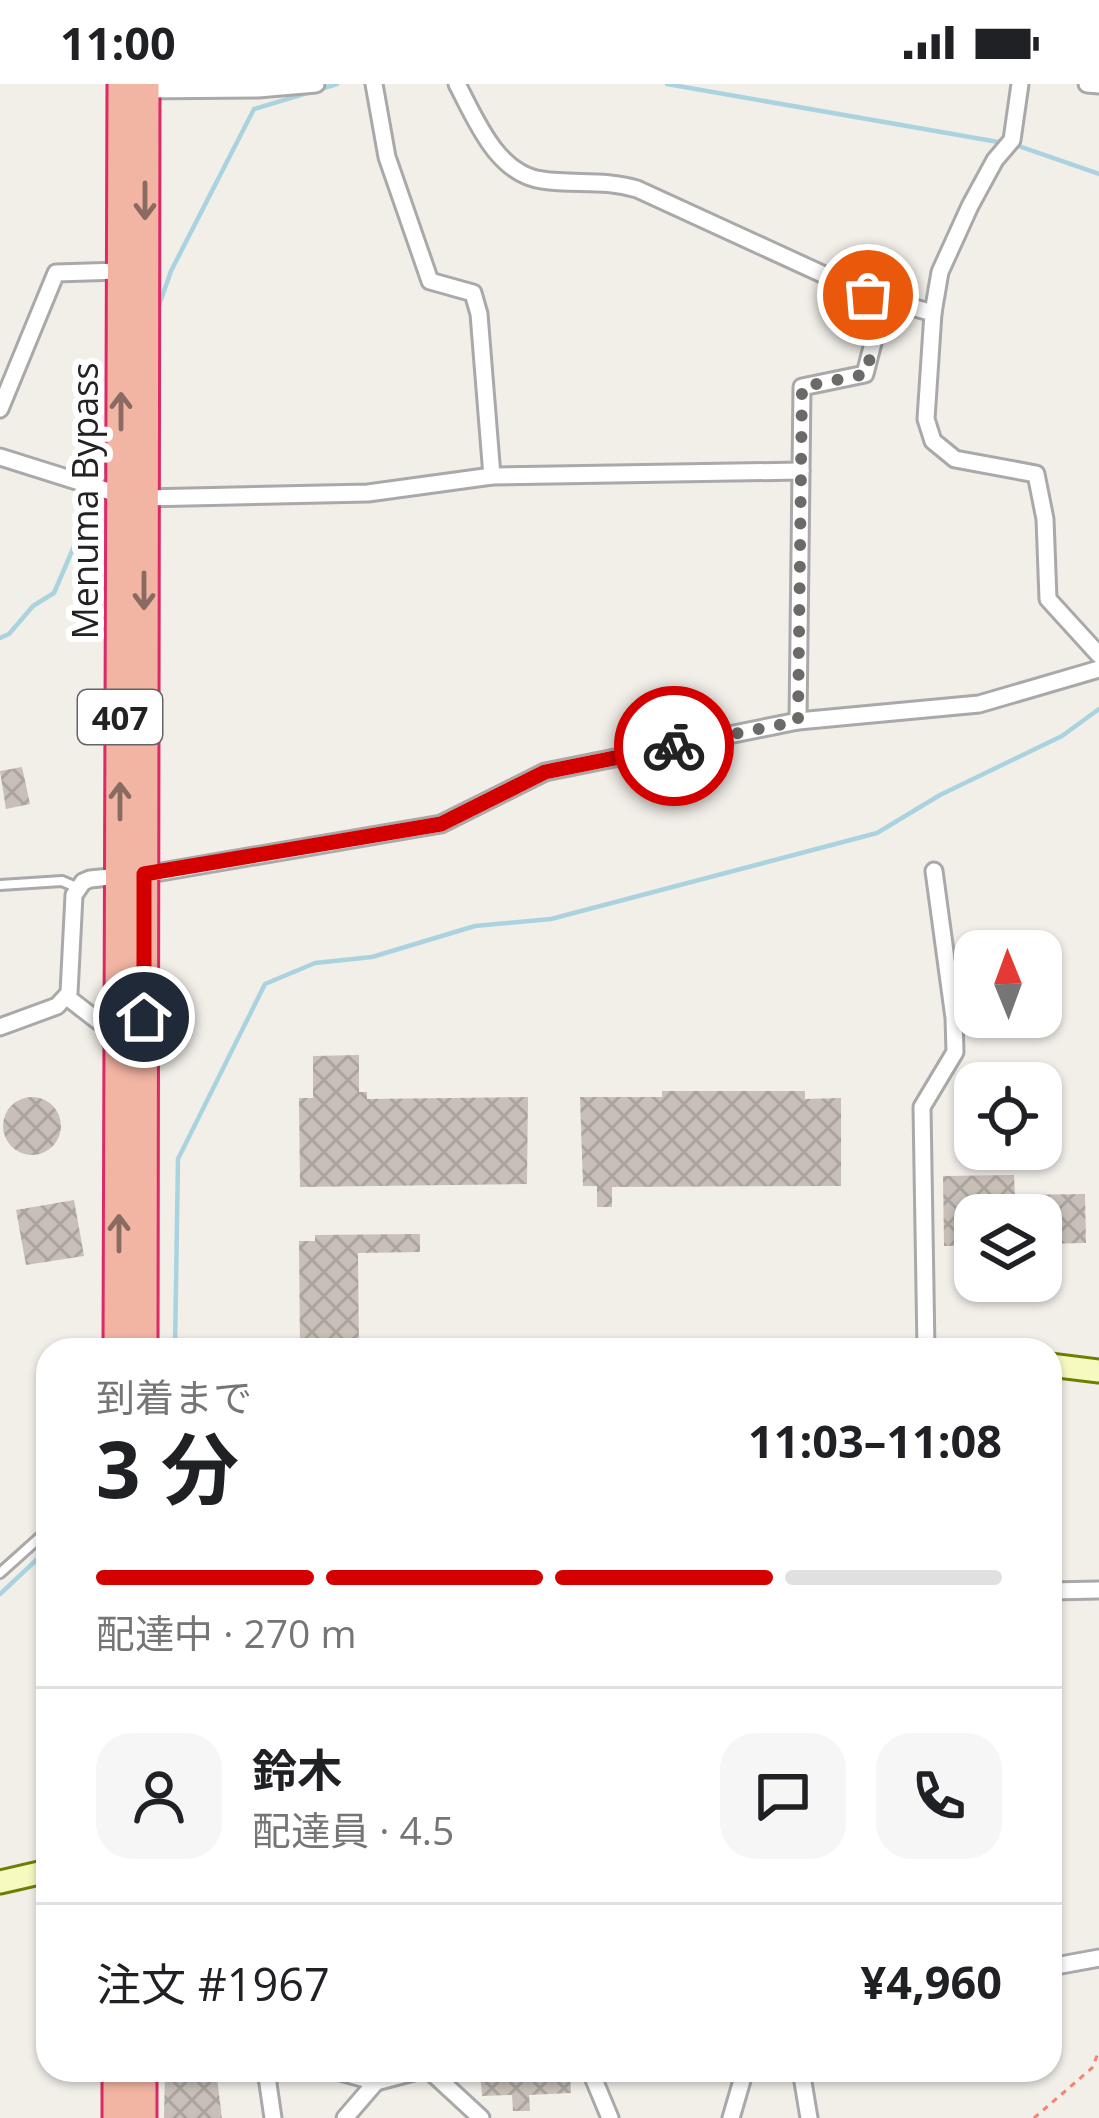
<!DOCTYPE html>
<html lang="ja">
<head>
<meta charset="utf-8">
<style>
	body { margin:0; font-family:"Open Sans","Noto Sans JP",sans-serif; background:#f6f6f6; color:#202124; height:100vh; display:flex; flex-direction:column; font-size:45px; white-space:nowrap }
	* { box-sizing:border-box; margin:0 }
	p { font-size:39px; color:#757577 }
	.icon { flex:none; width:66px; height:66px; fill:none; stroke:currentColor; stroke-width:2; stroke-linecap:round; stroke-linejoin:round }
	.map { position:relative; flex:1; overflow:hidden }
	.drawer { position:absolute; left:36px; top:1254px; width:1026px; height:744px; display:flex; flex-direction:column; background:#fff; border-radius:36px; box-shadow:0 3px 9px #0004 }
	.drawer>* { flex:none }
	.needle { width:78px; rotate:359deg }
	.buttons { position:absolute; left:954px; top:846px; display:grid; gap:24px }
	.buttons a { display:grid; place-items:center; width:108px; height:108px; border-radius:24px; background:#fff; box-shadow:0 3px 9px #0004; font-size:60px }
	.pin { position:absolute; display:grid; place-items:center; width:102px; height:102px; color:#fff; margin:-51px; border:6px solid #fff; border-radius:50%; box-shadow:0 3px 12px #0007 }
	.courier { position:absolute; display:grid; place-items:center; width:120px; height:120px; margin:-60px; border:9px solid #d40000; border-radius:50%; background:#fff; color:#222; box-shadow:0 3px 15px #0007 }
	.summary em { font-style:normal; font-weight:700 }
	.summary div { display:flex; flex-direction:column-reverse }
	.summary { display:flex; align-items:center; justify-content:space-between; height:204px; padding:0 60px }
	h1 { font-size:78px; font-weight:700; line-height:90px }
	.bar { display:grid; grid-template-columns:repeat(4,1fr); gap:18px 12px; align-content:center; height:144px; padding:0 60px }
	.bar i { height:15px; border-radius:9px; background:#e0e0e0 }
	.bar .current { background:#d40000 }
	.bar p { grid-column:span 4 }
	.line { display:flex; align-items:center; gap:30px; padding:0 60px; border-top:3px solid #e0e0e0 }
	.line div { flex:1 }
	.round { display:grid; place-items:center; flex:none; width:126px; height:126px; border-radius:36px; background:#f6f6f6 }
	.status { display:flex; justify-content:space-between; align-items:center; height:84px; padding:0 60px; background:#fff; direction:ltr }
	.status svg { height:33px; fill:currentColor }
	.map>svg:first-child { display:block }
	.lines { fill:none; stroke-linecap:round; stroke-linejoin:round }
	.stream { stroke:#aad3df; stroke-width:4.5 }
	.building { fill:url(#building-cross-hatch) }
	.service-casing { stroke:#a9a9a9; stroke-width:14 }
	.minor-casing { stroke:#a9a9a9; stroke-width:21 }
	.secondary-casing { stroke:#707d05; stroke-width:27 }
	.trunk-casing { stroke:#dc2a67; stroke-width:33 }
	.path { stroke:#fa8072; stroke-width:3; stroke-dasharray:6 6; stroke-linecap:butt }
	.service { stroke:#fff; stroke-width:8 }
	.minor { stroke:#fff; stroke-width:15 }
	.secondary { stroke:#f7fabf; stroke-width:21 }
	.trunk { stroke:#f2b4a3; stroke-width:27 }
	.path-bridge { stroke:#fa8072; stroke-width:3; stroke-dasharray:6 6; stroke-linecap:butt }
	.oneway { stroke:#8a6b62 }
	.done { stroke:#6b6a68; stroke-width:12; stroke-dasharray:0 21.6 }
	.route { stroke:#d40000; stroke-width:15 }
	.labels { text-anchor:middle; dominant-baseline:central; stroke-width:12; stroke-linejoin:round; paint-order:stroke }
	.shield { fill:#fff; stroke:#646464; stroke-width:3 }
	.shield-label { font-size:33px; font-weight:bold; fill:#222 }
	.street-label { font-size:36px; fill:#222; stroke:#fff }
</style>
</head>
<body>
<div class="status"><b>11:00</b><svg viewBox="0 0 49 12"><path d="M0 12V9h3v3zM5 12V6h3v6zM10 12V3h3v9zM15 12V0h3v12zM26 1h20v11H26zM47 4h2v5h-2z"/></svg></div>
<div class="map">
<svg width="1099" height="2034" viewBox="0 0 1099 2034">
	<defs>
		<pattern id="building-cross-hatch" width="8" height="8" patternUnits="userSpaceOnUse" patternTransform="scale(3)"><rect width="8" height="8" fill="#c7bfb8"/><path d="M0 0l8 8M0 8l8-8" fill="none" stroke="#aba49e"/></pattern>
	</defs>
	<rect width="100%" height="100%" fill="#f2efe9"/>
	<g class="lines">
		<g class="stream">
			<path d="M667,0L1004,59"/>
			<path d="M1016,61L1099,90"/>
			<path d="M156,230L171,187L254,25L337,0"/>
			<path d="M103,389L109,372"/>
			<path d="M0,554L9,550L33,522L54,509L93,418"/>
			<path d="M175,1266L178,1075L265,900L315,879L372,873L475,842L551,835L877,749L940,711L1062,652L1099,625"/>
			<path d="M0,1510L48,1465"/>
		</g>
	</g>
	<g class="building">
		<path d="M22,683L30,720L6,725L0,687Z"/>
		<path d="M359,971V1008H367V1015L528,1013L527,1100L300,1103L299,1014H313V972Z"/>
		<path d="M662,1007H805V1015L841,1014V1102L612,1103V1123H597V1102H583L580,1013H662Z"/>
		<circle cx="32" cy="1042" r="29"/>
		<path d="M1014,1091L1015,1111L1085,1110L1086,1159L1041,1160V1131H975V1161L944,1162L943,1092Z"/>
		<path d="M74,1116L84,1172L26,1181L16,1126Z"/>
		<path d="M420,1150V1168L358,1169L359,1266H300L299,1157H315V1151Z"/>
		<path d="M165,1986H216L222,2034H164Z"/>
		<path d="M480,1986H570L571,2009L529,2011L530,2027H513L512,2011L482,2012Z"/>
	</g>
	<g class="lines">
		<g class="service-casing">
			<g id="service">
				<path d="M0,801L62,797L76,803"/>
				<path d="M0,1489L48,1446"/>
			</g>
		</g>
		<g class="minor-casing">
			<g id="minor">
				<path d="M374,0L387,73L430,197L473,209L479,230L492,392"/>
				<path d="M457,0C476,36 497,90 542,96C575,101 604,95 637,105L868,211L933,229"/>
				<path d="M1020,0L1012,56L995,76L970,122L940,188L933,229L926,335L933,357L955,375L1036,390L1045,435L1048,515L1099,571"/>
				<path d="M1087,0L1099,1"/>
				<path d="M139,6L258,5L316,0"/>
				<path d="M0,325L56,189L120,187"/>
				<path d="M0,373L121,411"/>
				<path d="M144,414L368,409L492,392L801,387"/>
				<path d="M798,637L802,303L865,290L884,216"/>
				<path d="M67,913L98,937L120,939"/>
				<path d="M0,943L57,922L69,909L74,811L83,798L90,795L161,788L441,740L545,688L798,637L979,620L1099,585"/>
				<path d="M926,1266L922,1023L955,968L954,934L934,787"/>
				<path d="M1050,1507L1099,1506"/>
				<path d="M1050,1883L1099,1874"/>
				<path d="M266,1986L273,2034"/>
				<path d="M333,1986L376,1998L421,1986"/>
				<path d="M429,1986L481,2034"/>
				<path d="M590,1986L610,2034"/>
				<path d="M801,1986L809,2034"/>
				<path d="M345,2034L376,1998"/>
				<path d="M731,2034L745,1986"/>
			</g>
		</g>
		<g class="secondary-casing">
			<g id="secondary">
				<path d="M1050,1281L1099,1287"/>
				<path d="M0,1798L48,1787"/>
			</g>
		</g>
		<g class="trunk-casing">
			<g id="trunk">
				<path d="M118,1266L122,0"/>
				<path d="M143,1266L145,0"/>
				<path d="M117,2034V1986"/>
				<path d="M142,2034V1986"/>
			</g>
		</g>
		<g class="path">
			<path d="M168,931L169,962"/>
			<path d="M1034,2034L1092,1984L1099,1967"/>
		</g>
		<use href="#service" class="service"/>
		<use href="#minor" class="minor"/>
		<use href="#secondary" class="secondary"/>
		<use href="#trunk" class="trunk"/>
		<path class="path-bridge" d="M101,961L169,962"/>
	</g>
	<defs><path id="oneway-shaft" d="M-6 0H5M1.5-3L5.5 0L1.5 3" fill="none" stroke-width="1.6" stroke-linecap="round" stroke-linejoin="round" transform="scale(3)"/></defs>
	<g class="oneway">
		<use href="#oneway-shaft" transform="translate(145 117) rotate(90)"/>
		<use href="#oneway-shaft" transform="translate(121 327) rotate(-90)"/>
		<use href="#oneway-shaft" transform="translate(144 507) rotate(90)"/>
		<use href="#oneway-shaft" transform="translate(120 717) rotate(-90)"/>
		<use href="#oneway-shaft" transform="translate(119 1149) rotate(-90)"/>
	</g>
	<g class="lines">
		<path class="done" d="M674,662L798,637L802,303L866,290L884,216L868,211"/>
		<path class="route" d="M144,933V790L441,740L545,688L674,662"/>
	</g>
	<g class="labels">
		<rect class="shield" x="78" y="606" width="84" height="54" rx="9"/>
		<g class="shield-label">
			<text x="120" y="633">407</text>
		</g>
		<g class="street-label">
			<text transform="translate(84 417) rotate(-90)">Menuma Bypass</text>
		</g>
	</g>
</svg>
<div class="buttons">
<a><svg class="needle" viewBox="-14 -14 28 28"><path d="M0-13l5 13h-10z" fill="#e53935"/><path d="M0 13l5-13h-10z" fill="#757577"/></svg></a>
<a><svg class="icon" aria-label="locate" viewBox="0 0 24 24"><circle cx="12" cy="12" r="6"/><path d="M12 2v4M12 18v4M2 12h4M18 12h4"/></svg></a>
<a><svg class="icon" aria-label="layers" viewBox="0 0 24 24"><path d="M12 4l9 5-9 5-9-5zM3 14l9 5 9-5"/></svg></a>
</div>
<div class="pin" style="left:868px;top:211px;background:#ea580c"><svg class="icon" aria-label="bag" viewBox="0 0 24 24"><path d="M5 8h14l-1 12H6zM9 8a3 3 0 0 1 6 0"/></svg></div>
<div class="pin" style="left:144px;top:933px;background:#1f2937"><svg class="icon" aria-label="home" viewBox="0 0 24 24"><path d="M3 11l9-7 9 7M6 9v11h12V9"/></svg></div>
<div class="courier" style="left:674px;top:662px"><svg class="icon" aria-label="bike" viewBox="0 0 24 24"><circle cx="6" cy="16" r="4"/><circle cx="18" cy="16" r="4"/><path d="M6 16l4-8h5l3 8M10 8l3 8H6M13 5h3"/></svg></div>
<section class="drawer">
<div class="summary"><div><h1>3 分</h1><p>到着まで</p></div><em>11:03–11:08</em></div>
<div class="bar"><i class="current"></i><i class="current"></i><i class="current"></i><i></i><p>配達中 · 270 m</p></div>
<div class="line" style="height:216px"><a class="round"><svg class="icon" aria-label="person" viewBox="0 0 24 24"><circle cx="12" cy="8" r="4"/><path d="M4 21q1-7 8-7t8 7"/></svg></a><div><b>鈴木</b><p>配達員 · 4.5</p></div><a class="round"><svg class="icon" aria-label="chat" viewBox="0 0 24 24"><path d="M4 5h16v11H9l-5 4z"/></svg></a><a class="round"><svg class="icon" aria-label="phone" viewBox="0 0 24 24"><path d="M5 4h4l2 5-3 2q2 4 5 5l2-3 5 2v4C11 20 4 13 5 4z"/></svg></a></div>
<div class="line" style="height:156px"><div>注文 #1967</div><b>¥4,960</b></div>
</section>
</div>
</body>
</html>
